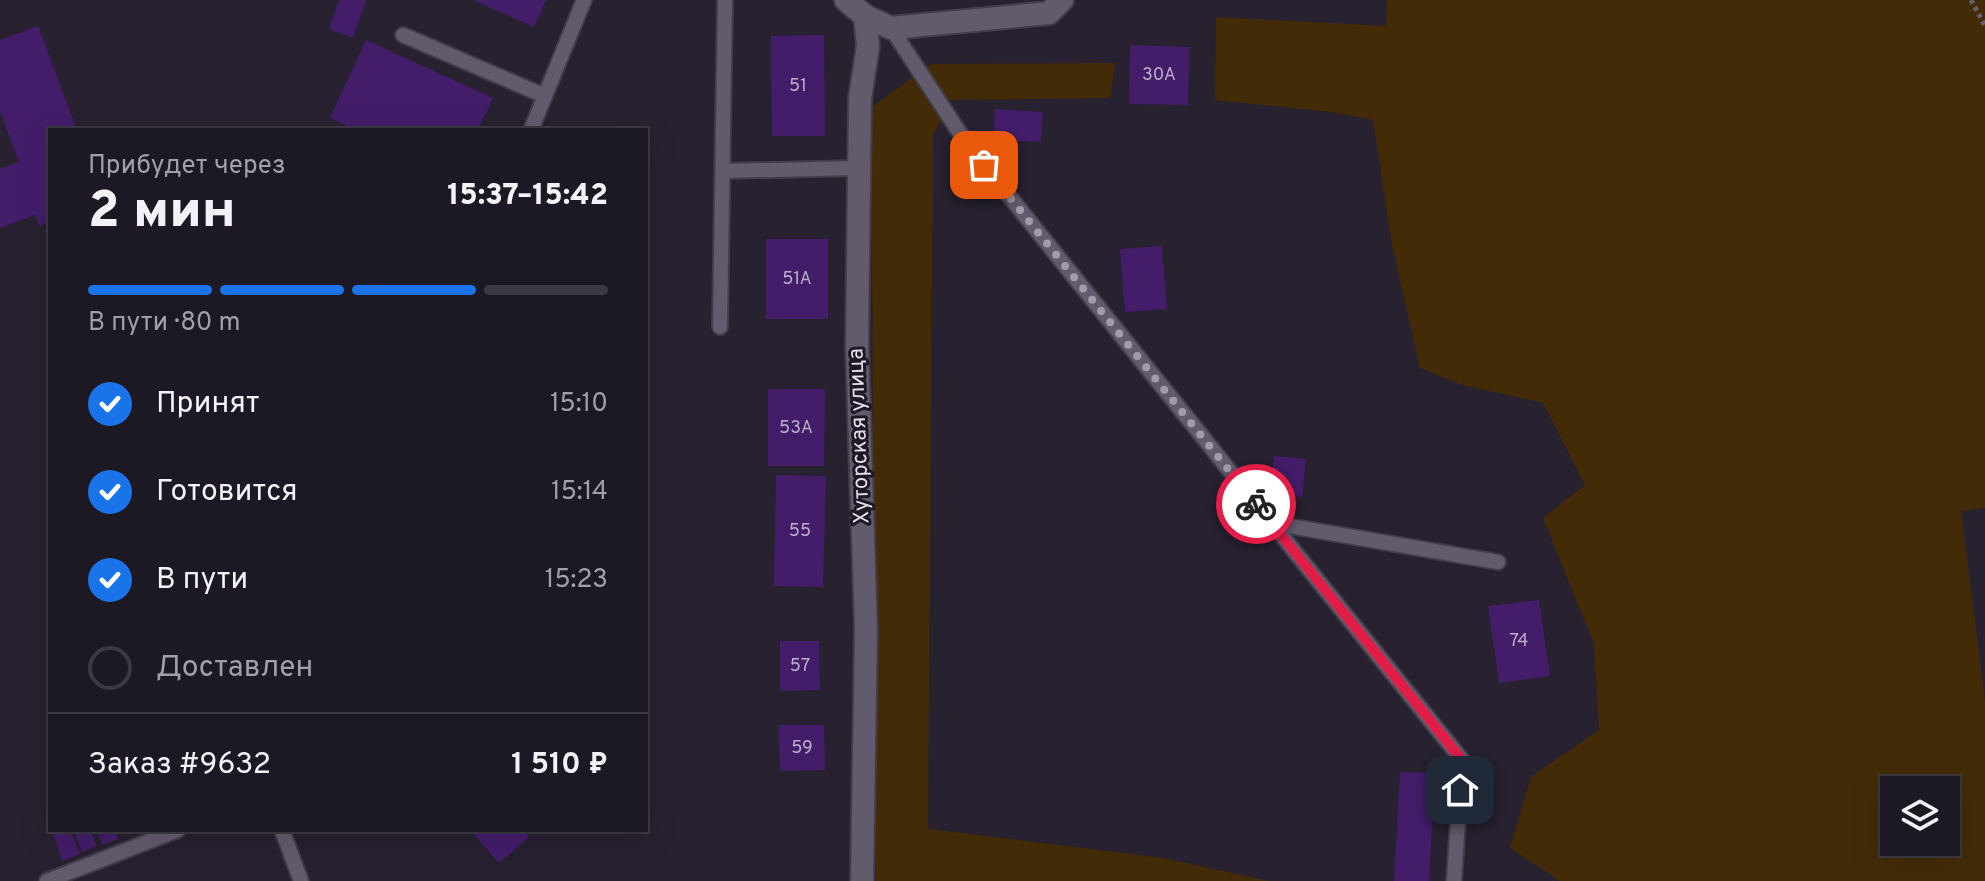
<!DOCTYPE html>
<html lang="ru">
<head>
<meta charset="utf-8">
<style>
	body { margin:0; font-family:Overpass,sans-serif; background:#2a2631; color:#f1f3f6; height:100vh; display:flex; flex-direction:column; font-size:30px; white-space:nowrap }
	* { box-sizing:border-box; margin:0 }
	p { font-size:26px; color:#a0a0a6 }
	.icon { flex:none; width:44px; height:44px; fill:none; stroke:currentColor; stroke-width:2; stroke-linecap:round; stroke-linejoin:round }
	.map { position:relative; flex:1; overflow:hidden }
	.side { position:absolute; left:48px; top:128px; width:600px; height:704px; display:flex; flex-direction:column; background:#1d1924; border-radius:0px; box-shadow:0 8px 32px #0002,0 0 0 2px #3b3841 }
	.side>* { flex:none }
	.fabs { position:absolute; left:1880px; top:776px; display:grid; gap:16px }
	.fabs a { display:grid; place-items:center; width:80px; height:80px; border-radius:0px; background:#1d1924; box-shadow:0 8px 32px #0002,0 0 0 2px #3b3841; font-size:40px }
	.pin { position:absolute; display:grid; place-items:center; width:68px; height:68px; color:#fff; margin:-34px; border-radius:16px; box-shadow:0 4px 12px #0006 }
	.courier { position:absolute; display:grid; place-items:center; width:80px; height:80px; margin:-40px; border:6px solid #e11d48; border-radius:50%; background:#fff; color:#222; box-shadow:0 2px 10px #0007 }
	.summary em { font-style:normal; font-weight:800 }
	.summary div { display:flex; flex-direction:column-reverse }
	.summary { display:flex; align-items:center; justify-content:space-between; height:136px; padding:0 40px }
	h1 { font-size:52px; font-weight:800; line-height:60px }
	.bar { display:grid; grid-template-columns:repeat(4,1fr); gap:12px 8px; align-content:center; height:96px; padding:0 40px }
	.bar i { height:10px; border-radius:6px; background:#3b3841 }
	.bar .on { background:#1a73e8 }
	.bar p { grid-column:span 4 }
	.line { display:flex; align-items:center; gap:20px; padding:0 40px; border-top:2px solid #3b3841 }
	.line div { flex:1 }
	ol { padding:0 40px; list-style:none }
	li { display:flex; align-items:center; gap:24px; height:88px }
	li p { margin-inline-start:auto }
	li .icon { padding:8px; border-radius:50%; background:#1a73e8; color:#fff; stroke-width:4 }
	li:last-child { color:#a0a0a6 }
	li i { width:44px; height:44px; border:4px solid #3b3841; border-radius:50% }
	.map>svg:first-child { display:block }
	.green { fill:#442b08; fill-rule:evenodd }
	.building { fill:#431d6a }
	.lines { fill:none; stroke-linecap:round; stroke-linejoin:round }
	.service-casing { stroke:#423d49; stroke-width:18 }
	.minor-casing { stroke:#423d49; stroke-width:26 }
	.path { stroke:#66606e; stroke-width:5; stroke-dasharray:4 4; stroke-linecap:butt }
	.service { stroke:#625b6d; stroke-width:14 }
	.minor { stroke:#625b6d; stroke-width:22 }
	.done { stroke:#a19ca8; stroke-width:8; stroke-dasharray:0 14.4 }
	.route { stroke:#e11d48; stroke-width:10 }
	.labels { text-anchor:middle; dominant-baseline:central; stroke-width:6; stroke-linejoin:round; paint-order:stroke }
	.number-label { font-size:18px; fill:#baaec8 }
	.street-label { font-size:22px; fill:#e2dee8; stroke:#1d1726 }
</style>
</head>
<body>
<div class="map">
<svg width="1985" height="881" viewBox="0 0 1985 881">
	<rect width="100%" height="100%" fill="#272130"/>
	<g class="green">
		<path d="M1387,0H1985V508L1961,511L1985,702V881H1560L1510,848L1531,777L1599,730L1594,644L1543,518L1585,485L1543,403L1462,385L1420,368L1392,245L1373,120L1331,112L1215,100L1216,17L1386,26ZM1894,790H1946V842H1894Z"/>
		<path d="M1115,63L1110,98L950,100L933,135L928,829L1163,858L1269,881H876L871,108L931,64Z"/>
	</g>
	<g class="building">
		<path d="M339,0H366L353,38L329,29Z"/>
		<path d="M473,0H546L534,27Z"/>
		<path d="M38,26L77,130H50V222L39,226L35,215L0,228V169L19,162L0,111V40Z"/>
		<path d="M824,35L825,136H772L771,36Z"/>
		<path d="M366,40L493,98L478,130H356L330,118Z"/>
		<path d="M1130,45L1189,47L1188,105L1129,104Z"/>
		<path d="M995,109L1043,112L1041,142L993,140Z"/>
		<rect x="766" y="239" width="62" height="80"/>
		<path d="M1162,246L1167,309L1125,312L1120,249Z"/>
		<path d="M768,389H825L824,466H768Z"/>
		<path d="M1274,456L1306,459L1302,497L1270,494Z"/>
		<path d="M776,475L826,476L823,587L774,586Z"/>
		<path d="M1539,600L1550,676L1499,683L1488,606Z"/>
		<path d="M780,641H819L820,690L780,691Z"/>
		<path d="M779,725H824L825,770L780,771Z"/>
		<path d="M1400,772L1435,773L1429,881H1394Z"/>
		<path d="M52,830H70L80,854L62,861Z"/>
		<path d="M73,830H90L97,846L82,852Z"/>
		<path d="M97,830H115L118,839L102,845Z"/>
		<path d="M470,830H523L529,837L499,863Z"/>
	</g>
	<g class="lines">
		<g class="service-casing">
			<g id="service">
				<path d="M891,28L965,141L1462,760L1454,881"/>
				<path d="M403,35L545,96"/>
				<path d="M531,130L584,0"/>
				<path d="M723,171L859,168"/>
				<path d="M720,327L725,0"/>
				<path d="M1272,523L1498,562"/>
				<path d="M282,830L301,881"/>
				<path d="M47,881L178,830"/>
			</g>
		</g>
		<g class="minor-casing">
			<g id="minor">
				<path d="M846,0L865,16L868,46L860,98L857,347L866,629L862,881"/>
				<path d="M865,16L891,28L1049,13L1062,0"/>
			</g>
		</g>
		<path class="path" d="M1971,0L1985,26"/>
		<use href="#service" class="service"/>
		<use href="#minor" class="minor"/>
	</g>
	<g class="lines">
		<path class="done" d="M984,165L1256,504"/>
		<path class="route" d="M1256,504L1462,760L1460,790"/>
	</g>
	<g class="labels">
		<g class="number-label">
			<text x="1159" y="75">30А</text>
			<text x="798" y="86">51</text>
			<text x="797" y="279">51А</text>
			<text x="796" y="428">53А</text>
			<text x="800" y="531">55</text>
			<text x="1519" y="641">74</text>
			<text x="800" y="666">57</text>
			<text x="802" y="748">59</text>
		</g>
		<g class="street-label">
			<text transform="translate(860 436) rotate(-92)">Хуторская улица</text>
		</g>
	</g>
</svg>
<div class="fabs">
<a><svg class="icon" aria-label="layers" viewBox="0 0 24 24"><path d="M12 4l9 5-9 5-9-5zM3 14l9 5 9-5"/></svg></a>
</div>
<div class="pin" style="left:984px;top:165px;background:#ea580c"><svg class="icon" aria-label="bag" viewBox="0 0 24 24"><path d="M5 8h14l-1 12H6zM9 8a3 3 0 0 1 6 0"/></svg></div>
<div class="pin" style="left:1460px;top:790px;background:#1f2937"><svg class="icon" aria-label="home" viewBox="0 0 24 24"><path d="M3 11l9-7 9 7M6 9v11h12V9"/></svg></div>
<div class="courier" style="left:1256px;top:504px"><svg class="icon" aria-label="bike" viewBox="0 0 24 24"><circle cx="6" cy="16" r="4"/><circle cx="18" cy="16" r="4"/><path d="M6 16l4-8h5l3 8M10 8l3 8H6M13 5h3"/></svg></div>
<section class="side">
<div class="summary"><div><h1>2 мин</h1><p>Прибудет через</p></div><em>15:37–15:42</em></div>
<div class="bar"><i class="on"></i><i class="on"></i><i class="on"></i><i></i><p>В пути · 80 m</p></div>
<ol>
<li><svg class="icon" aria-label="check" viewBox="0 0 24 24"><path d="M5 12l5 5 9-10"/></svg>Принят<p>15:10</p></li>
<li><svg class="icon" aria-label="check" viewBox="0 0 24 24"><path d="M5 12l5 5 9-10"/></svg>Готовится<p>15:14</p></li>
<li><svg class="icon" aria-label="check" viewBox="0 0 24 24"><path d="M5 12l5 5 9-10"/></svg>В пути<p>15:23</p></li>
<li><i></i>Доставлен</li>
</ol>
<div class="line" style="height:104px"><div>Заказ #9632</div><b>1 510 ₽</b></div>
</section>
</div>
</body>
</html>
